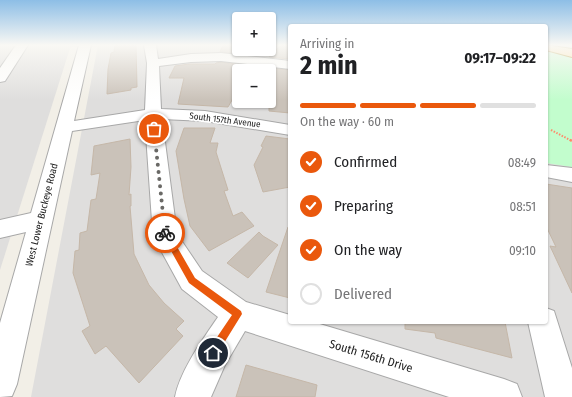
<!DOCTYPE html>
<html lang="en">
<head>
<meta charset="utf-8">
<style>
	body { margin:0; font-family:"Fira Sans Condensed",sans-serif; background:#f2f2f2; color:#202124; height:100vh; display:flex; flex-direction:column; font-size:15px; white-space:nowrap }
	* { box-sizing:border-box; margin:0 }
	p { font-size:13px; color:#757577 }
	.icon { flex:none; width:22px; height:22px; fill:none; stroke:currentColor; stroke-width:2; stroke-linecap:round; stroke-linejoin:round }
	.map { position:relative; flex:1; overflow:hidden }
	.sheet { position:absolute; left:288px; top:24px; width:260px; height:300px; display:flex; flex-direction:column; background:#fff; border-radius:4px; box-shadow:0 1px 3px #0004 }
	.sheet>* { flex:none }
	.buttons { position:absolute; left:232px; top:12px; display:grid; gap:8px }
	.buttons a { display:grid; place-items:center; width:44px; height:44px; border-radius:4px; background:#fff; box-shadow:0 1px 3px #0004; font-size:20px }
	.pin { position:absolute; display:grid; place-items:center; width:34px; height:34px; color:#fff; margin:-17px; border:2px solid #fff; border-radius:50%; box-shadow:0 1px 4px #0007 }
	.courier { position:absolute; display:grid; place-items:center; width:40px; height:40px; margin:-20px; border:3px solid #ea580c; border-radius:50%; background:#fff; color:#222; box-shadow:0 1px 5px #0007 }
	.summary em { font-style:normal; font-weight:700 }
	.summary div { display:flex; flex-direction:column-reverse }
	.summary { display:flex; align-items:center; justify-content:space-between; height:68px; padding:0 12px }
	h1 { font-size:26px; font-weight:700; line-height:30px }
	.bar { display:grid; grid-template-columns:repeat(4,1fr); gap:6px 4px; align-content:center; height:48px; padding:0 12px }
	.bar i { height:5px; border-radius:3px; background:#e0e0e0 }
	.bar .selected { background:#ea580c }
	.bar p { grid-column:span 4 }
	ol { padding:0 12px; list-style:none }
	li { display:flex; align-items:center; gap:12px; height:44px }
	li p { margin-inline-start:auto }
	li .icon { padding:4px; border-radius:50%; background:#ea580c; color:#fff; stroke-width:4 }
	li:last-child { color:#757577 }
	li i { width:22px; height:22px; border:2px solid #e0e0e0; border-radius:50% }
	.map>svg:first-child { display:block }
	.residential { fill:#dfdedd; fill-rule:evenodd }
	.park { fill:#c2fdcd }
	.building { fill:#cac2b9; stroke:#c5b7a8 }
	.lines { fill:none; stroke-linecap:round; stroke-linejoin:round }
	.minor-casing { stroke:#a8a8a8; stroke-width:2 }
	.major-casing { stroke:#9d7a00; stroke-width:2 }
	.path-far1 { stroke:#ff8a6a; stroke-width:2; stroke-dasharray:1.5 1.5; stroke-linecap:butt }
	.path { stroke:#ff8a6a; stroke-width:2.5; stroke-dasharray:2 2; stroke-linecap:butt }
	.minor { fill:#fff; fill-rule:evenodd }
	.major { fill:#ffe09e; fill-rule:evenodd }
	.route { fill:#ea580c }
	.done { stroke:#6a6966; stroke-width:4; stroke-dasharray:0 7.2 }
	.labels { text-anchor:middle; dominant-baseline:central; stroke-width:3.5; stroke-linejoin:round; paint-order:stroke }
	.far-street-label { font-size:9px; fill:#212121; stroke:#fff }
	.street-label { font-size:10px; fill:#212121; stroke:#fff }
	.near-street-label { font-size:12px; fill:#212121; stroke:#fff }
</style>
</head>
<body>
<div class="map">
<svg width="572" height="397" viewBox="0 0 572 397">
	<rect width="100%" height="100%" fill="#f2efe7"/>
	<g class="residential">
		<path d="M0,45H71L0,270Z"/>
		<path d="M98,45H239V49H269V45H290V322H546V45H572V397H31ZM239,71H269V101H239Z"/>
	</g>
	<path class="park" d="M546,49L572,54V167L546,163Z"/>
	<g class="building">
		<path d="M115,45H136L137,87L131,88V90L107,94L108,69L111,53L114,52Z"/>
		<path d="M223,45H238L237,49H241L239,54L220,52Z"/>
		<path d="M281,45H290V59L269,57Z"/>
		<path d="M221,62L236,64V66H239V88L228,107L178,104L184,78H169L175,66L189,64H215L216,63Z"/>
		<path d="M262,67L290,70V113L269,111V71H260Z"/>
		<path d="M184,128H215L210,143H218L216,152L228,190L224,191L233,216L242,212L254,226L209,251L190,226L184,199L176,151Z"/>
		<path d="M266,136L290,139V187L263,192L254,165L263,147L261,146Z"/>
		<path d="M130,139L131,167L129,195L131,194V206H130L134,254L149,285L164,303L184,321L176,329L183,336L139,383L106,346L95,354L82,331L90,326L73,273L75,251L79,250L80,233L87,231L91,200L96,199L100,173L91,175L94,146Z"/>
		<path d="M546,184L572,188V293L550,246L556,247L546,226Z"/>
		<path d="M288,227H290V298L266,292Z"/>
		<path d="M259,232L263,236L278,245L248,278L227,263Z"/>
		<path d="M405,322H505L512,358L436,338L435,333L405,329Z"/>
		<path d="M246,365L317,385L315,397H236Z"/>
	</g>
	<g class="lines">
		<g class="minor-casing">
			<g id="minor">
				<path d="M16,45H28L5,81L0,82V68Z"/>
				<path d="M79,45H91L74,121L145,110L147,63L144,45H156L158,59L191,54L221,53L290,61V69L221,61L191,62L159,66L161,109L205,111L290,125V135L205,121L162,119L177,234L202,271L246,302L290,315V322H313L504,379L517,384L522,397H449L245,331L225,365L211,397H175C180,371 203,339 218,317L182,289L153,236L145,120L72,131L17,384L12,396L0,397V323L26,232L0,238V220L31,213Z"/>
				<path d="M546,165L572,168V182L546,177Z"/>
				<path d="M546,308L554,311L572,368V397H545L528,322H546Z"/>
			</g>
		</g>
		<g class="major-casing">
			<path id="major" d="M546,45L572,49V57L546,50Z"/>
		</g>
		<path class="path-far1" d="M551,130L572,141"/>
		<path class="path" d="M570,140L572,141"/>
		<use href="#minor" class="minor"/>
		<use href="#major" class="major"/>
	</g>
	<linearGradient id="sky" x2="0" y2="1"><stop stop-color="#8dbee6"/><stop offset="0.45" stop-color="#f9f8f4"/><stop offset="1" stop-color="#f9f8f4" stop-opacity="0"/></linearGradient>
	<rect width="572" height="100" fill="url(#sky)"/>
	<path class="route" d="M165,230L168,231L195,278L241,311L242,314L216,356L213,358L209,356L208,353L209,349L232,315L189,283L161,233Z"/>
	<g class="lines">
		<path class="done" d="M154,129L165,233"/>
	</g>
	<g class="labels">
		<g class="far-street-label">
			<text transform="translate(225 120) rotate(7)">South 157th Avenue</text>
		</g>
		<g class="street-label">
			<text transform="translate(42 215) rotate(-76)">West Lower Buckeye Road</text>
		</g>
		<g class="near-street-label">
			<text transform="translate(371 356) rotate(17)">South 156th Drive</text>
		</g>
	</g>
</svg>
<div class="buttons">
<a>+</a>
<a>−</a>
</div>
<div class="pin" style="left:154px;top:129px;background:#ea580c"><svg class="icon" aria-label="bag" viewBox="0 0 24 24"><path d="M5 8h14l-1 12H6zM9 8a3 3 0 0 1 6 0"/></svg></div>
<div class="pin" style="left:213px;top:353px;background:#1f2937"><svg class="icon" aria-label="home" viewBox="0 0 24 24"><path d="M3 11l9-7 9 7M6 9v11h12V9"/></svg></div>
<div class="courier" style="left:165px;top:233px"><svg class="icon" aria-label="bike" viewBox="0 0 24 24"><circle cx="6" cy="16" r="4"/><circle cx="18" cy="16" r="4"/><path d="M6 16l4-8h5l3 8M10 8l3 8H6M13 5h3"/></svg></div>
<section class="sheet">
<div class="summary"><div><h1>2 min</h1><p>Arriving in</p></div><em>09:17–09:22</em></div>
<div class="bar"><i class="selected"></i><i class="selected"></i><i class="selected"></i><i></i><p>On the way · 60 m</p></div>
<ol>
<li><svg class="icon" aria-label="check" viewBox="0 0 24 24"><path d="M5 12l5 5 9-10"/></svg>Confirmed<p>08:49</p></li>
<li><svg class="icon" aria-label="check" viewBox="0 0 24 24"><path d="M5 12l5 5 9-10"/></svg>Preparing<p>08:51</p></li>
<li><svg class="icon" aria-label="check" viewBox="0 0 24 24"><path d="M5 12l5 5 9-10"/></svg>On the way<p>09:10</p></li>
<li><i></i>Delivered</li>
</ol>
</section>
</div>
</body>
</html>
